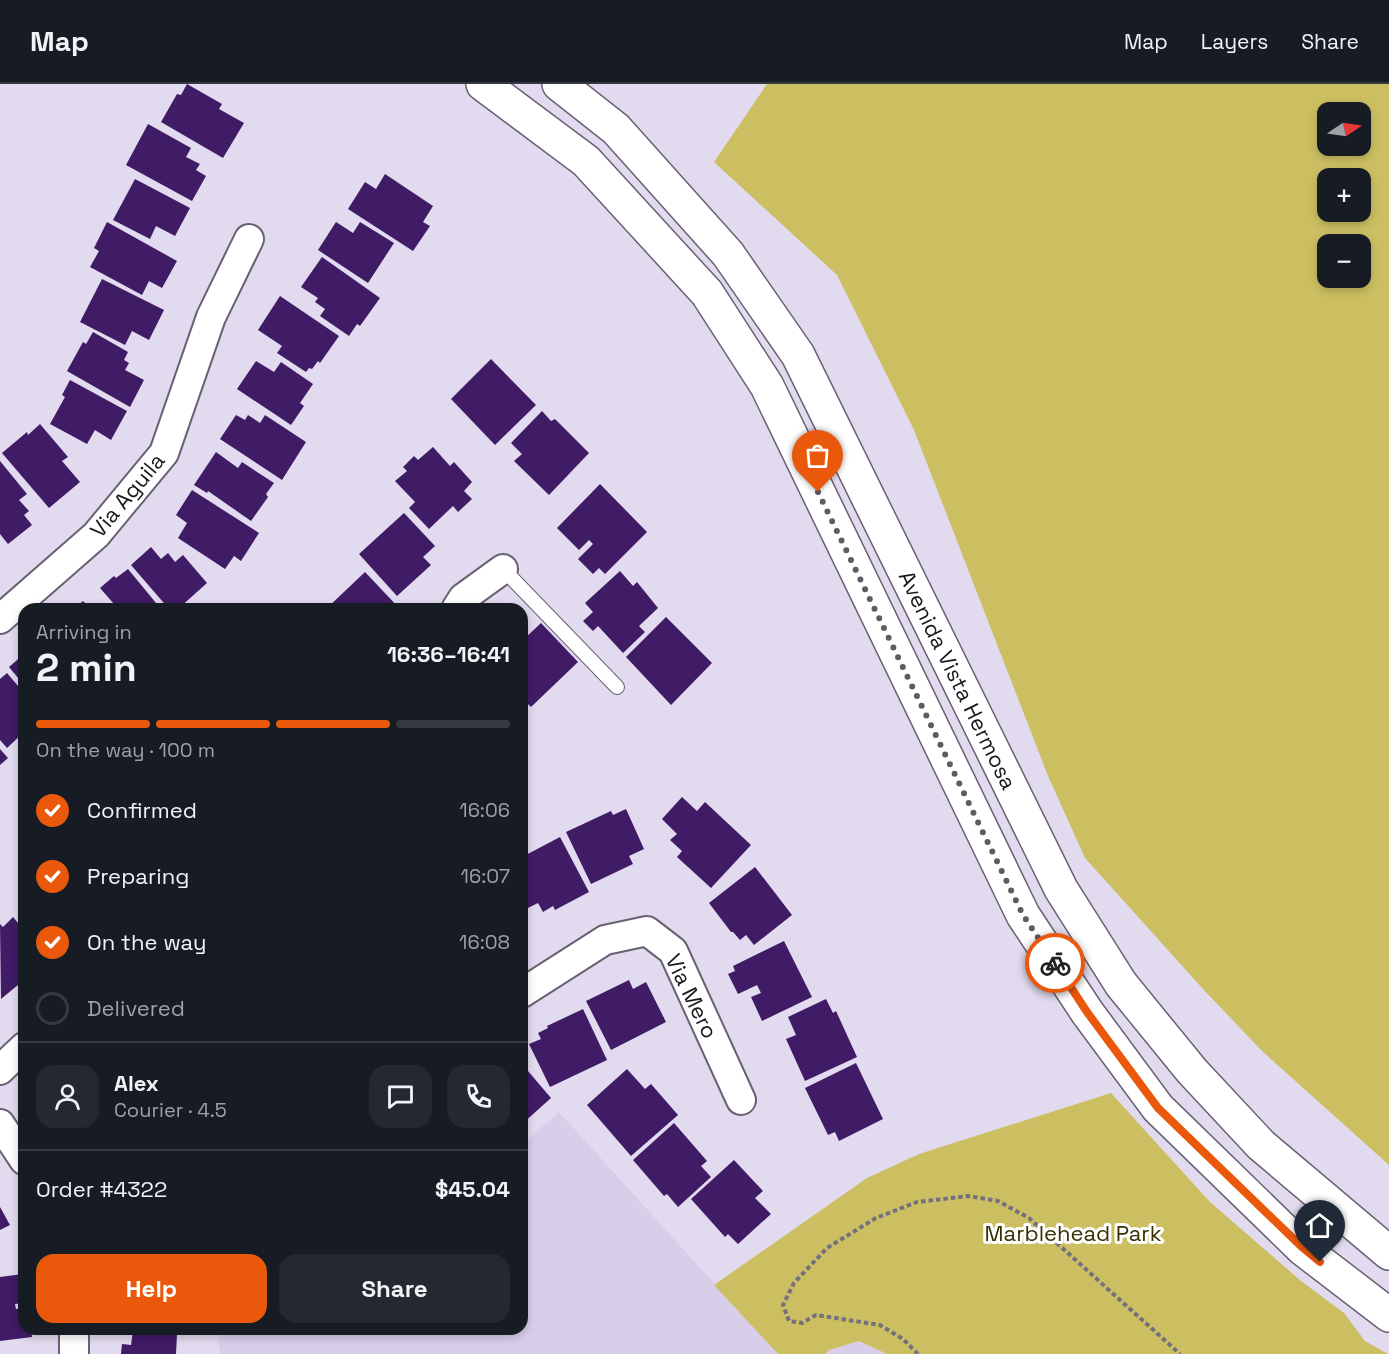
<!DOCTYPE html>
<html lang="en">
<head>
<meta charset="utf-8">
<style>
	body { margin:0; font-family:"Space Grotesk",sans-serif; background:#242831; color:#f1f3f6; height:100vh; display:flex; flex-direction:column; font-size:22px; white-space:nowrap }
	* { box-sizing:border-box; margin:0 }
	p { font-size:20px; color:#9ea1a6 }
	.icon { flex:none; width:33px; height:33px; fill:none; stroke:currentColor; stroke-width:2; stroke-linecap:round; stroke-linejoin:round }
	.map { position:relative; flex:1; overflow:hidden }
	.drawer { position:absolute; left:18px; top:519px; width:510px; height:732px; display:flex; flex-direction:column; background:#171b24; border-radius:18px; box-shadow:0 3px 9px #0003 }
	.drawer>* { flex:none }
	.needle { width:39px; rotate:77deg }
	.buttons { position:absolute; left:1317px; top:18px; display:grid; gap:12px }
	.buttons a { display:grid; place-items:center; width:54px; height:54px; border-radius:12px; background:#171b24; box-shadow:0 3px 9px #0003; font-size:30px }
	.pin { position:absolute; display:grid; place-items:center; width:51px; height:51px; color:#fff; margin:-62px -26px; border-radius:50% 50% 50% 0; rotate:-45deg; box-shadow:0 0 6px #0007 }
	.pin .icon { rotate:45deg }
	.courier { position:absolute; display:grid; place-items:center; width:60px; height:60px; margin:-30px; border:4px solid #ea580c; border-radius:50%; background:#fff; color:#222; box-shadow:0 2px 8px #0007 }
	.summary em { font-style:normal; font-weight:600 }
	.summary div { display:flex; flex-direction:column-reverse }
	.summary { display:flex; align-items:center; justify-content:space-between; height:102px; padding:0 18px }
	h1 { font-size:39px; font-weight:600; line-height:45px }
	.bar { display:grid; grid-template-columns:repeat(4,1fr); gap:9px 6px; align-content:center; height:72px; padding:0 18px }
	.bar i { height:8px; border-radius:4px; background:#363941 }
	.bar .on { background:#ea580c }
	.bar p { grid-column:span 4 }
	.line { display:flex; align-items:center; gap:15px; padding:0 18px; border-top:2px solid #363941 }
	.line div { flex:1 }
	.round { display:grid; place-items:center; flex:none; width:63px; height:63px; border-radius:18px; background:#242831 }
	ol { padding:0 18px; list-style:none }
	li { display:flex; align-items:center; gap:18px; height:66px }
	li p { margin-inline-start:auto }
	li .icon { padding:6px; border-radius:50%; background:#ea580c; color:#fff; stroke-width:4 }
	li:last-child { color:#9ea1a6 }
	li i { width:33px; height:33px; border:3px solid #363941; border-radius:50% }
	.primary-button { display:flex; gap:12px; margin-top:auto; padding:12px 18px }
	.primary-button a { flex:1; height:69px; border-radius:18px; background:#ea580c; color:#fff; font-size:24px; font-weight:600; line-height:69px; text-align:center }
	.primary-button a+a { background:#242831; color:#f1f3f6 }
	header { display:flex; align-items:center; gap:36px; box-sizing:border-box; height:84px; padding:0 30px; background:#171b24; border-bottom:2px solid #363941 }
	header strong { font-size:28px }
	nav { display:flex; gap:33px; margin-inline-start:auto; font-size:21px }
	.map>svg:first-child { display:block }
	.built { fill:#d9ceea }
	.green { fill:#ccbf62; fill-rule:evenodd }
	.building { fill:#401b66 }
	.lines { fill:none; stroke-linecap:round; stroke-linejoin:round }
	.service-casing { stroke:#686173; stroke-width:16 }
	.minor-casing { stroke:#686173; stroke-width:32 }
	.secondary-casing { stroke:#686173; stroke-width:36 }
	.path { stroke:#75707d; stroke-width:4; stroke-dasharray:4.5 3; stroke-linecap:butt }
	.service { stroke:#fff; stroke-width:14 }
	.minor { stroke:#fff; stroke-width:28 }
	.secondary { stroke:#fff; stroke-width:33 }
	.done { stroke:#5f5b66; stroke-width:6; stroke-dasharray:0 10.8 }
	.route { stroke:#ea580c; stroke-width:8 }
	.labels { text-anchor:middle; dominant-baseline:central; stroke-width:6; stroke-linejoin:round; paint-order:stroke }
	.street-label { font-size:22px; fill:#19161d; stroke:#fff }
	.park-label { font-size:22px; fill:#363002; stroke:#fff }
</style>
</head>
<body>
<header>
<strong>Map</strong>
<nav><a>Map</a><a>Layers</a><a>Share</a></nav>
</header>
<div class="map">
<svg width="1389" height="1270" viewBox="0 0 1389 1270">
	<rect width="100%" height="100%" fill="#e2daef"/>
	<g class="built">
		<path d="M559,1028L778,1270H220L218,1245H522V1061Z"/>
		<path d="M859,1257L887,1270H825L829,1266Z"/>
	</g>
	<g class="green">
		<path d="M767,0H1389V1081L1262,967L1203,905L1085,774L1048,692L914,346L837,191L714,78ZM1328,28H1360V62H1328ZM1328,94H1360V128H1328ZM1328,160H1360V194H1328Z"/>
		<path d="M1111,1009L1210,1118L1301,1197L1344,1229L1365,1257L1388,1270H887L859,1257L829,1266L825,1270H778L714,1201L867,1094L919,1070Z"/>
	</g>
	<g class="building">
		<path d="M187,0L222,20L219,25L244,39L223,74L161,38L177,10L181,11Z"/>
		<path d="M148,40L191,64L186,73L200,80L196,86L206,92L192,117L126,81Z"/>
		<path d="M385,90L433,122L423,138L430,142L413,167L348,125L365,98L376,105Z"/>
		<path d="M135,95L190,124L175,152L156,142L150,155L113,136Z"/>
		<path d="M107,138L177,177L162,204L149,197L142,211L90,183L99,167L94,164Z"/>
		<path d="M336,138L353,149L360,138L394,159L368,199L318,166Z"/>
		<path d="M322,173L380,214L360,242L357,240L349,252L320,232L325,225L315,218L318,214L301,203Z"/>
		<path d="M102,195L164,226L149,256L132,247L125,261L80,238Z"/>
		<path d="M280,212L339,252L320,279L318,277L312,285L309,284L306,288L277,269L282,262L258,246Z"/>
		<path d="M93,248L128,268L124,276L129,279L125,286L144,296L130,323L67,287L83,258L86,260Z"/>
		<path d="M491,275L536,321L495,361L451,315Z"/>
		<path d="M256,277L274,288L281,278L313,300L300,319L304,322L291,341L237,305Z"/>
		<path d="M70,296L127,327L111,356L95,346L87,360L50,340L65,313L62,311Z"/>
		<path d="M542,327L551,337L555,335L589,369L549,411L514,377L522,370L511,359Z"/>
		<path d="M236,331L245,336L248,331L260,339L265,331L306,358L282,396L220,355Z"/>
		<path d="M40,340L68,373L62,377L80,398L49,424L2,369L27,348L28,351Z"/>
		<path d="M433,363L450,382L454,378L472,398L464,407L472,415L458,428L453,422L429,445L409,424L415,418L395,397L407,387L403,383L414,372L418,376Z"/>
		<path d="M216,368L238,384L242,378L274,399L266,410L268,413L251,437L208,407L207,409L194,401Z"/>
		<path d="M0,377L27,410L19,416L29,427L24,431L32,441L8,460L0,450Z"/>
		<path d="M600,400L647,448L605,490L599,484L593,490L578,475L593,460L589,456L579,466L557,444Z"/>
		<path d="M192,406L259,449L241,477L234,472L225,485L178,454L187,439L176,431Z"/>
		<path d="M404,429L435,462L423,473L431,481L397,512L359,470Z"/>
		<path d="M151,463L161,475L168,469L175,478L183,471L207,499L178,525H169L131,481Z"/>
		<path d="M128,485L161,525H107L114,520L100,504L114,492L116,494Z"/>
		<path d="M620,487L633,502L637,498L658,524L639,542L645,548L623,569L598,542L593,547L583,537L593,528L585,519Z"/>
		<path d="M365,488L400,525H326Z"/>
		<path d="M83,517L91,525H74Z"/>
		<path d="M666,533L712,579L671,621L626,573Z"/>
		<path d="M541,539L578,578L531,623L522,614V557Z"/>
		<path d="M24,570V601L9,583Z"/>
		<path d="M7,589L24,609V648L7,664L0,656V595Z"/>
		<path d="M0,665L8,674L0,681Z"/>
		<path d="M682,713L697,727L705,718L751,761L711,804L677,773L682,767L670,756L677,750L662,735Z"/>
		<path d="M626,725L644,765L629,772L633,780L591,800L566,748L611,727L613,731Z"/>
		<path d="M560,753L589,808L555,826L553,822L543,828L538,819L526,825L522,817V773Z"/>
		<path d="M755,783L792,831L754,861L746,851L740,856L733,848H731L709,819Z"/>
		<path d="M13,833L24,846V896L1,915L0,840L3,843Z"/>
		<path d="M784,857L812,913L762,937L751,913L761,909L757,901L738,910L728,890L735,887L733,882Z"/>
		<path d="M629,896L633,905L646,898L666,938L611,966L586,917Z"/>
		<path d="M826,915L833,929L836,927L857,973L805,997L786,955L796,951L788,933Z"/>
		<path d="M583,925L607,976L550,1003L529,960L541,955L538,949L548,944L547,942Z"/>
		<path d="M856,979L883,1035L839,1057L835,1048L828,1051L805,1004Z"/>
		<path d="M522,980L551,1014L522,1040Z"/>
		<path d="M627,985L645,1005L651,1000L678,1031L631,1072L587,1021Z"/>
		<path d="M674,1039L707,1077L701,1082L711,1093L678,1123L667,1110L664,1112L633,1076Z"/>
		<path d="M734,1076L763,1107L755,1114L771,1130L738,1160L728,1150L725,1153L691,1115Z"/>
		<path d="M0,1123L10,1141L0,1146Z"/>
		<path d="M23,1190L24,1219L15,1220L16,1225L24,1224V1245H31L32,1253L0,1257V1193Z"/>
		<path d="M133,1247L177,1250L176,1270H121L122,1260L131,1261Z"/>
	</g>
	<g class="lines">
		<g class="service-casing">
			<path id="service" d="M503,485L617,603"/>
		</g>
		<g class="minor-casing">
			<g id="minor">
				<path d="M456,525L463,514L503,485"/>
				<path d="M0,535L96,451L164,369L211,233L249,155"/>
				<path d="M522,909L605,856L647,847L673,867L741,1016"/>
				<path d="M0,986L24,963"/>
				<path d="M0,1040L24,1076"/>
				<path d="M74,1245V1270"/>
			</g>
		</g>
		<g class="secondary-casing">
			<g id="secondary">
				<path d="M483,0L586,77L707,209L767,302L1023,831L1087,928L1158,1024L1303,1165L1389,1231"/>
				<path d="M559,0L616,45L728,170L798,271L1061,805L1121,900L1192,987L1261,1061L1389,1169"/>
			</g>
		</g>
		<path class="path" d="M918,1270L903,1255L880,1241L816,1231L802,1239L789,1237L783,1221L794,1199L827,1164L876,1134L917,1118L968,1112L998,1117L1029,1134L1180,1270"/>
		<use href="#service" class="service"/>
		<use href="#minor" class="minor"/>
		<use href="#secondary" class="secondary"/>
	</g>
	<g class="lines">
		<path class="done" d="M818,408L1023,831L1055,879"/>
		<path class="route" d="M1055,879L1087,928L1158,1024L1303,1164L1320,1178"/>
	</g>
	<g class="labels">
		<g class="street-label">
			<text transform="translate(127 411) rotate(-50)">Via Aguila</text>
			<text transform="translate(958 596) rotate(64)">Avenida Vista Hermosa</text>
			<text transform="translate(692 912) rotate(64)">Via Mero</text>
		</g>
		<g class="park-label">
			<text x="1073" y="1149">Marblehead Park</text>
		</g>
	</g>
</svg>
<div class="buttons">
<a><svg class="needle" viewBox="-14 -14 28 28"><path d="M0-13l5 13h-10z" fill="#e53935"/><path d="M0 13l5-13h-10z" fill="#9ea1a6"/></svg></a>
<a>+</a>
<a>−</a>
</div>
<div class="pin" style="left:818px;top:408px;background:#ea580c"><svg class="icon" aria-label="bag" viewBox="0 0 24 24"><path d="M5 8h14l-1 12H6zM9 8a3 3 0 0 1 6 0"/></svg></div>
<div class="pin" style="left:1320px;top:1178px;background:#1f2937"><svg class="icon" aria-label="home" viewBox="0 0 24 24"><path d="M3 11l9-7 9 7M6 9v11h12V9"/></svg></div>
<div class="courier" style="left:1055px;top:879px"><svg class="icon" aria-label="bike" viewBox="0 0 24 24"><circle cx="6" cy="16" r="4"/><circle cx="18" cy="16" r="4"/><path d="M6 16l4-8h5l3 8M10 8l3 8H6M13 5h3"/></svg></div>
<section class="drawer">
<div class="summary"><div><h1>2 min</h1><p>Arriving in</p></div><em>16:36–16:41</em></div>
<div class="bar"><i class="on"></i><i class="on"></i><i class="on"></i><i></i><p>On the way · 100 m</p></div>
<ol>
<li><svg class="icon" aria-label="check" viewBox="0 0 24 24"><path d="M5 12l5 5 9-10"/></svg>Confirmed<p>16:06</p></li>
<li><svg class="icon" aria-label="check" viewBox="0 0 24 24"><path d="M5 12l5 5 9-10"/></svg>Preparing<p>16:07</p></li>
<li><svg class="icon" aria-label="check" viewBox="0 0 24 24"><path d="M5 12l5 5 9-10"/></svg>On the way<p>16:08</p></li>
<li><i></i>Delivered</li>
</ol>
<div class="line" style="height:108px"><a class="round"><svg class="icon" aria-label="person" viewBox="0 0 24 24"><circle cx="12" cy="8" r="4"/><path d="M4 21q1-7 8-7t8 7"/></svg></a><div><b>Alex</b><p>Courier · 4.5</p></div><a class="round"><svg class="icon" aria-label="chat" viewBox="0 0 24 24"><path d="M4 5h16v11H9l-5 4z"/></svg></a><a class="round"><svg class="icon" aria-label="phone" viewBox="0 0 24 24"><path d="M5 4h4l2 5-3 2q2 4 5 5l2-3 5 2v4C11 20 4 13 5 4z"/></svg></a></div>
<div class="line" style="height:78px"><div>Order #4322</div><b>$45.04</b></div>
<div class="primary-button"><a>Help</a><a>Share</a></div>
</section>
</div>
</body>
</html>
